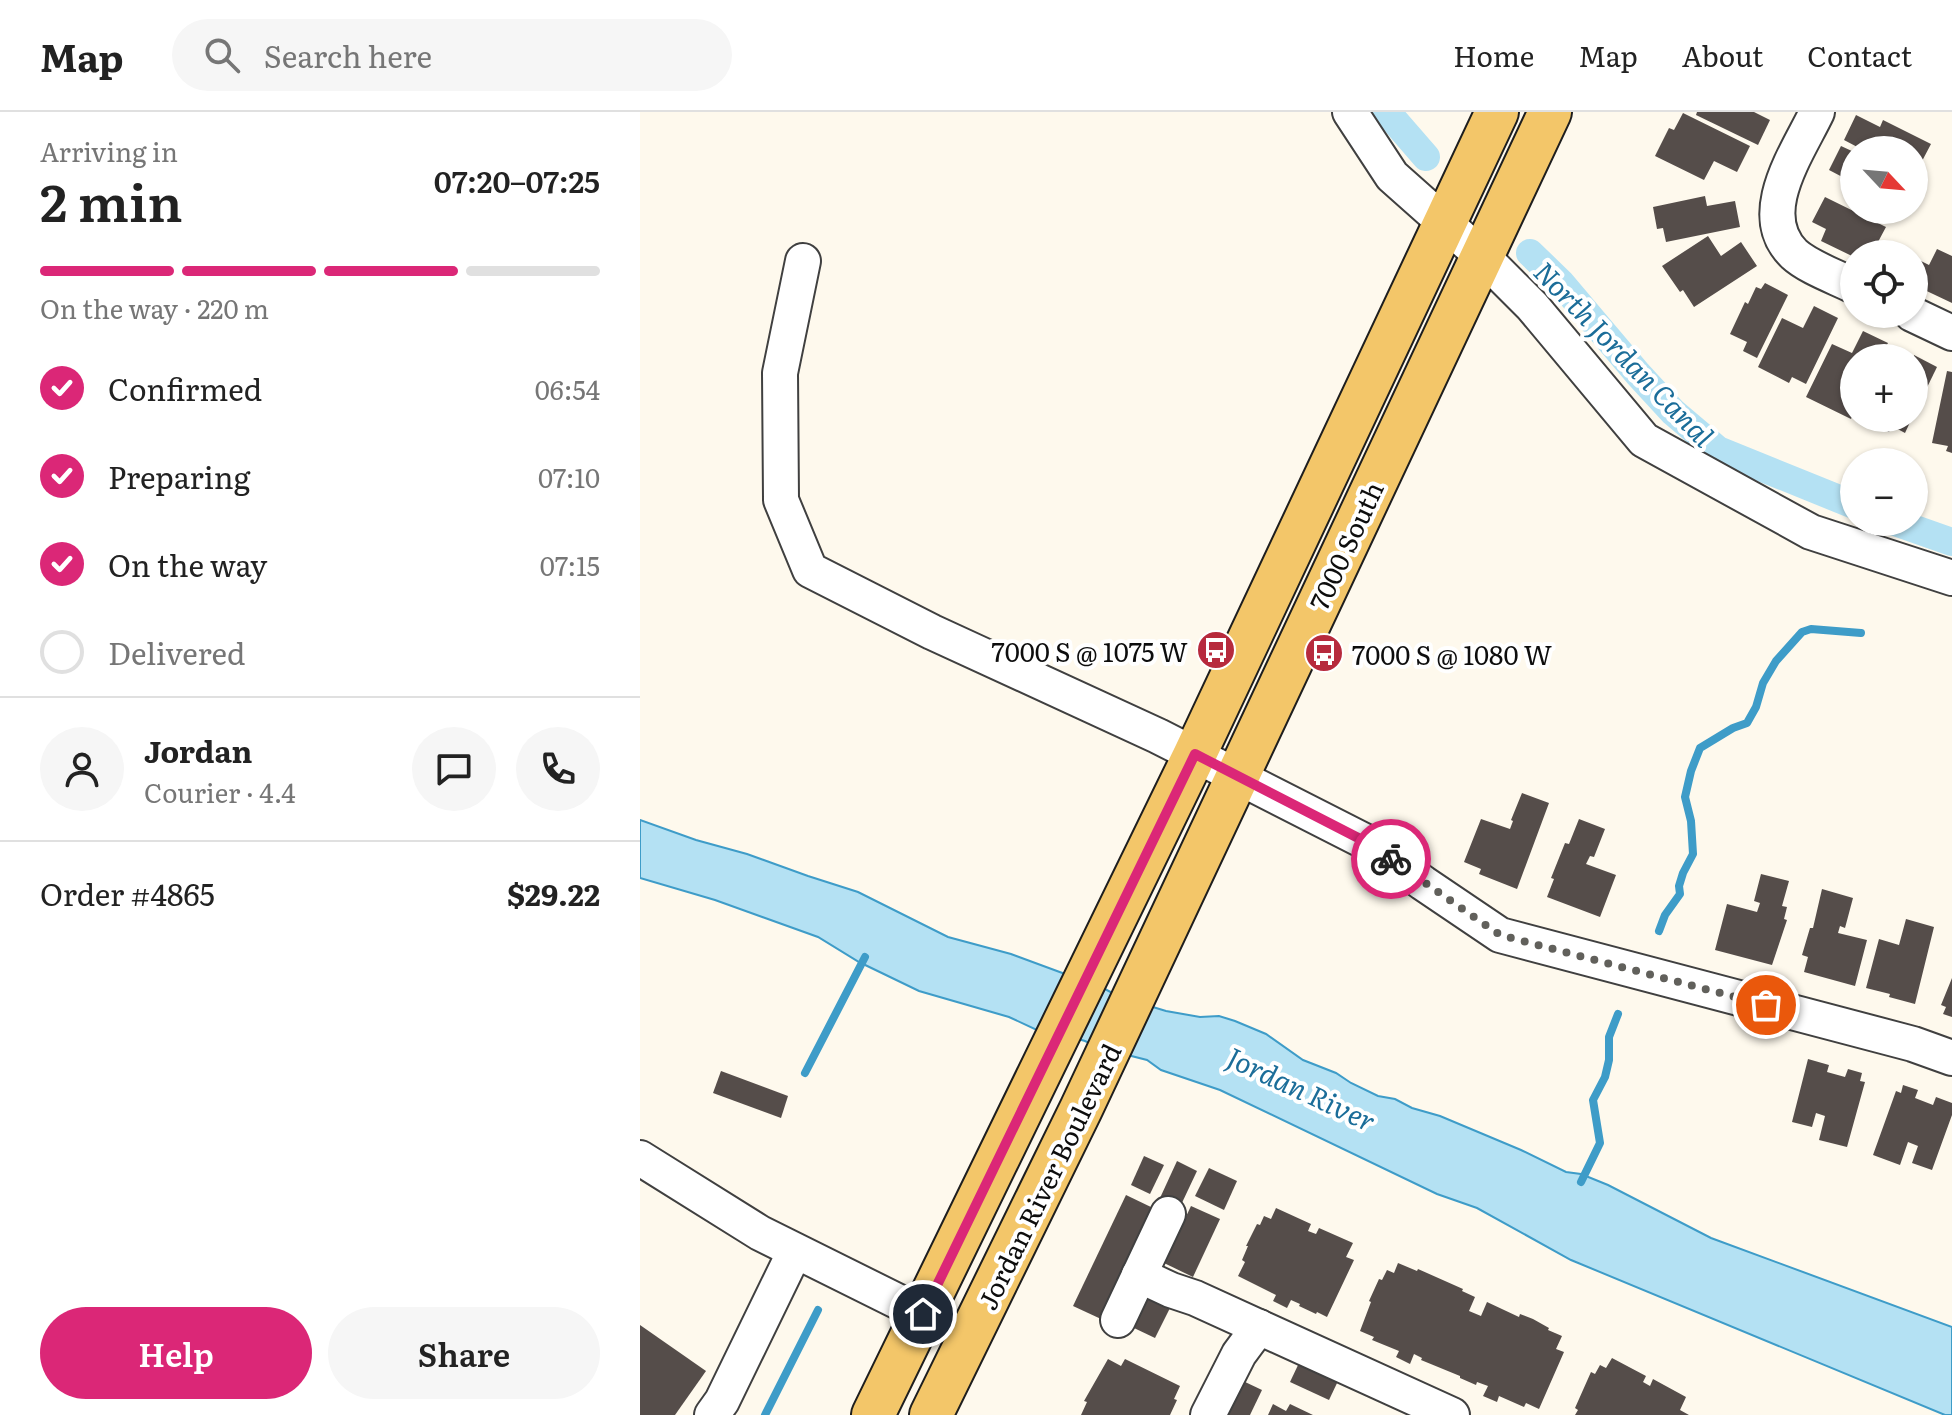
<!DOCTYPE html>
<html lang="en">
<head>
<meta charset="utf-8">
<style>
	body { margin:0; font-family:Literata,serif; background:#f6f6f6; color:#222; height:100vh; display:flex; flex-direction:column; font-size:30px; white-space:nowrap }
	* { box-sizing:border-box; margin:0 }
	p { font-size:26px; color:#767676 }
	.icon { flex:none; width:44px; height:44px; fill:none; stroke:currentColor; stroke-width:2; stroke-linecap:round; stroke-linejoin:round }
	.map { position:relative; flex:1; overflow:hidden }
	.details { display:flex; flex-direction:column; background:#fff; width:640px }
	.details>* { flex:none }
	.needle { width:52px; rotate:116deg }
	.fabs { position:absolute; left:1200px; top:24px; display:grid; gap:16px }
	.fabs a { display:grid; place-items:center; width:88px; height:88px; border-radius:50%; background:#fff; box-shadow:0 2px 6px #0004; font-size:40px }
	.pin { position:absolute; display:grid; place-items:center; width:68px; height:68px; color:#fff; margin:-34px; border:4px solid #fff; border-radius:50%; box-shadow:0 2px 8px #0007 }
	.courier { position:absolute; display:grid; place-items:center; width:80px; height:80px; margin:-40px; border:6px solid #db2777; border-radius:50%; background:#fff; color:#222; box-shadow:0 2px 10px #0007 }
	.overview em { font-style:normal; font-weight:600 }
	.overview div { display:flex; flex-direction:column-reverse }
	.overview { display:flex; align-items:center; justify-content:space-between; height:136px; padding:0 40px }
	h1 { font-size:52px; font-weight:600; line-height:60px }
	.bar { display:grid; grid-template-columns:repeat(4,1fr); gap:12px 8px; align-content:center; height:96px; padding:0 40px }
	.bar i { height:10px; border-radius:6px; background:#e0e0e0 }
	.bar .active { background:#db2777 }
	.bar p { grid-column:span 4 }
	.line { display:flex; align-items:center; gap:20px; padding:0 40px; border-top:2px solid #e0e0e0 }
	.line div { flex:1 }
	.round { display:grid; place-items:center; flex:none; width:84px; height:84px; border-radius:42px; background:#f6f6f6 }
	ol { padding:0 40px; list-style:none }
	li { display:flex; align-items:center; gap:24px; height:88px }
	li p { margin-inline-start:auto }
	li .icon { padding:8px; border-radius:50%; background:#db2777; color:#fff; stroke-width:4 }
	li:last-child { color:#767676 }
	li i { width:44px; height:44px; border:4px solid #e0e0e0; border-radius:50% }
	.button { display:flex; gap:16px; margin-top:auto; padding:16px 40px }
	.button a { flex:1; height:92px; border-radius:48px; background:#db2777; color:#fff; font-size:32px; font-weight:600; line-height:92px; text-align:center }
	.button a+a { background:#f6f6f6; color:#222 }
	header { display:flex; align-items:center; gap:48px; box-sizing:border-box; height:112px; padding:0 40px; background:#fff; border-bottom:2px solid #e0e0e0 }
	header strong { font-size:38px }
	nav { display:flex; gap:44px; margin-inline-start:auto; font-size:28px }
	.search { width:560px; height:72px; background:#f6f6f6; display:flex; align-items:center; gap:20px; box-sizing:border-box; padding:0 28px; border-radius:44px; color:#767676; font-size:30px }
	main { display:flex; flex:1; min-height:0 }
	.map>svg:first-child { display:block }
	.water { fill:#b4e1f3; stroke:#3e9cc8; stroke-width:2 }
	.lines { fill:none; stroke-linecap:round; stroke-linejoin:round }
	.stream { stroke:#3e9cc8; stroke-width:8 }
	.canal { stroke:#b4e1f3; stroke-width:28 }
	.building { fill:#554d4a }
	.minor-casing { stroke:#404040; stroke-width:38 }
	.major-casing { stroke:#1e1e1e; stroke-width:46 }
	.minor { stroke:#fff; stroke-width:34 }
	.major { stroke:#f3c669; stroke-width:42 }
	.done { stroke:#61605b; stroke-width:8; stroke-dasharray:0 14.4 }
	.route { stroke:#db2777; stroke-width:10 }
	.labels { text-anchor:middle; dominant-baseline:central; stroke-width:8; stroke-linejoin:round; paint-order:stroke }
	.street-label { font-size:26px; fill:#0d0d0d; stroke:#fff }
	.poi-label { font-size:26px; fill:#0d0d0d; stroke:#fff; text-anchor:end }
	.water-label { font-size:28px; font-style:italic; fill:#1b6d99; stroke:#fff }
</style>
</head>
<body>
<header>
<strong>Map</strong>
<div class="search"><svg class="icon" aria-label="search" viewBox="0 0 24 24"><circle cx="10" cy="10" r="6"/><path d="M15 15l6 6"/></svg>Search here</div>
<nav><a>Home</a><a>Map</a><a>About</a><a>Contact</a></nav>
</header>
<main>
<section class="details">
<div class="overview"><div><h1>2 min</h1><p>Arriving in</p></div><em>07:20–07:25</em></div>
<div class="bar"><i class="active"></i><i class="active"></i><i class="active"></i><i></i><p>On the way · 220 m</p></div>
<ol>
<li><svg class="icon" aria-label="check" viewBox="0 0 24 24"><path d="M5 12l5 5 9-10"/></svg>Confirmed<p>06:54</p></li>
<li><svg class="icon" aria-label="check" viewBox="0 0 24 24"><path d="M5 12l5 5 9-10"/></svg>Preparing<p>07:10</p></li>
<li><svg class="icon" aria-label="check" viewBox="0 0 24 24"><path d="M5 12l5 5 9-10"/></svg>On the way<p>07:15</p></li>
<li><i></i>Delivered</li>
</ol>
<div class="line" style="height:144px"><a class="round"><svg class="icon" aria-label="person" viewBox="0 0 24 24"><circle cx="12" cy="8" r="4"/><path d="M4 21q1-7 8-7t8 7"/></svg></a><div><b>Jordan</b><p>Courier · 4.4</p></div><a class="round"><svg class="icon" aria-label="chat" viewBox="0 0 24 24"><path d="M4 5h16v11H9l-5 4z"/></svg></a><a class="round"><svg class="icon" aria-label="phone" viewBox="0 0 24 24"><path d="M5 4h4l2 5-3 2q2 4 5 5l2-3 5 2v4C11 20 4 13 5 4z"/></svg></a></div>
<div class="line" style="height:104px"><div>Order #4865</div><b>$29.22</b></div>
<div class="button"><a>Help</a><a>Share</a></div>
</section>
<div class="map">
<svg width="1312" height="1303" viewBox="0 0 1312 1303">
	<rect width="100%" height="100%" fill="#fef9ed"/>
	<path class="water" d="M0,708L56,728L107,742L168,764L218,780L308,825L371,842L463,876L480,885L526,899L560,905L579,904L595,909L626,922L663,948L696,961L711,971L738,984L755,987L772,996L800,1004L881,1038L926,1060L941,1062L968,1073L1071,1126L1312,1215V1303H1305L931,1148L837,1096L797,1082L580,978L521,958L507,948L460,936L445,929L417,921L399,919L369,905L279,879L219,850L178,825L75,788L0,766Z"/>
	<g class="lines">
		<g class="stream">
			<path d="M1019,819L1025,803L1040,782L1039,774L1043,761L1053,742L1051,709L1045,685L1051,659L1060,636L1093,616L1107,611L1116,595L1123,571L1136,549L1162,520L1171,517L1221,521"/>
			<path d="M165,961L225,845"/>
			<path d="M941,1070L960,1031L953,988L965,965L969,948V925L978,902"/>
			<path d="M125,1303L178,1198"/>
		</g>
		<g class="canal">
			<path d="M747,0L786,45"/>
			<path d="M890,141L921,171L998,262L1033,300L1078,338L1214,393"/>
			<path d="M1255,410L1312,430"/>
		</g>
	</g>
	<g class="building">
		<path d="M1057,0H1114L1130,8L1118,33L1056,3Z"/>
		<path d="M1043,1L1110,34L1097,60L1074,49L1064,68L1015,44L1029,16L1034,18Z"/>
		<path d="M1216,3L1240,15L1243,8L1291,32L1281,51L1274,47V38H1223L1204,28Z"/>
		<path d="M1201,34L1214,40V80L1208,78L1212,70L1189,58Z"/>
		<path d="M1065,84L1067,94L1095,89L1100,115L1026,130L1023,116L1017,117L1013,95Z"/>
		<path d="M1185,85L1246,115L1238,130L1250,136L1247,142H1214V145L1181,129L1186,117L1172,110Z"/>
		<path d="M1068,124L1081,144L1101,130L1117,154L1054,195L1043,178L1040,180L1022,154Z"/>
		<path d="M1297,137L1312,144V191L1274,173V154L1277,147L1289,153Z"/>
		<path d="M1125,171L1148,183L1117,246L1103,239L1107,230L1090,222L1105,190L1108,192L1116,175L1121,177Z"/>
		<path d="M1174,194L1198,206L1166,272L1152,265L1149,271L1118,255L1142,206L1163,216Z"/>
		<path d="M1223,219L1248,231L1240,246H1214V300L1211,307L1166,285L1192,232L1212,241Z"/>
		<path d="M1274,243L1297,255L1274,302Z"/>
		<path d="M1307,259L1312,260V341L1306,339L1308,334L1292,331Z"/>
		<path d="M1220,306H1272L1265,321L1252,314L1249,320Z"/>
		<path d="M882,681L909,691L877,777L839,762L841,757L824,750L841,707L870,717L873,709L871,708Z"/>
		<path d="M939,707L965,717L954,745L950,744L946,752L976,763L960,805L907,785L914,767L911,766L925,731L929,732Z"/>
		<path d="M1121,762L1149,769L1142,794L1147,795L1144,807L1147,808L1132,853L1075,838L1087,792L1117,800L1120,791L1114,789Z"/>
		<path d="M1182,777L1213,786L1205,816L1200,814L1198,821L1227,828L1215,874L1164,860L1168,845L1162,843L1170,816H1173Z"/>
		<path d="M1266,807L1294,815L1275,892L1249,885L1250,882L1226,876L1239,827L1259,833Z"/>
		<path d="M1312,866V905L1303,902L1306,895L1301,893Z"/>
		<path d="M1168,947L1189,953L1187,960L1205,965L1208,957L1222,961L1220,969L1225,970L1207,1035L1179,1028L1185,1004L1176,1001L1172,1015L1152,1010Z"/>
		<path d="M81,959L148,984L141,1006L73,981Z"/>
		<path d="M1263,973L1278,978L1275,986L1293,993L1296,985L1312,991V1003L1292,1058L1272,1051L1278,1034L1268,1030L1260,1053L1233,1043L1256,979L1261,981Z"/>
		<path d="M504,1044L524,1053L510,1082L491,1073Z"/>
		<path d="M537,1049L557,1059L540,1095L520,1086Z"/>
		<path d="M569,1056L597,1069L584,1098L555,1084Z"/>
		<path d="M486,1083L513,1096L461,1207L433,1194Z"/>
		<path d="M551,1094L580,1107L553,1165L524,1151Z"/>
		<path d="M636,1096L671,1112L668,1119L676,1122L679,1116L713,1131L706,1145L714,1148L687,1205L677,1200L676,1202L659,1194L660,1192L651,1188L647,1196L633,1189L636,1183L598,1164L605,1150L602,1148L608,1134H606L617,1112L620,1113L624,1104L631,1107Z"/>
		<path d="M758,1151L777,1159L778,1157L823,1177L822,1179L835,1185L829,1199L841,1204L847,1190L879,1205L880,1202L893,1207L909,1216L908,1218L922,1224L916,1237L924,1240L899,1297L886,1291L884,1295L859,1284L857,1290L843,1284L848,1274L837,1270L836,1273L820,1266V1264L781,1248L782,1246L774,1242L770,1252L756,1245L759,1239L732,1228L734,1225L720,1219L731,1190L729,1189L739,1167L742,1168L747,1158L754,1161Z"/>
		<path d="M508,1185L530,1196L515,1226L494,1216Z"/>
		<path d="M0,1213L66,1259L35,1303H0Z"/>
		<path d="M972,1246L1006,1264L1003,1270L1010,1274L1013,1267L1046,1285L1040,1298L1049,1303H935L938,1298L935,1296L951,1260L955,1262L960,1253L966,1256Z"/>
		<path d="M468,1247L481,1254L485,1247L540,1274L534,1287L537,1288L530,1303H441L447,1290L444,1289Z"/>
		<path d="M659,1251L698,1269L689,1288L650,1270Z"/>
		<path d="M603,1269L622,1278L610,1303H586Z"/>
		<path d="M633,1292L646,1299L650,1292L673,1303H628Z"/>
	</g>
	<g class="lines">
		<g class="minor-casing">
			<g id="minor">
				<path d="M710,0L752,64L842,144L892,194L1004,328L1171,420L1312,466"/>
				<path d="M1177,0C1158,40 1113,102 1154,142C1168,155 1196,165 1214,174"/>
				<path d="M163,149L140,261L141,388L170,458L292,520L518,624L730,732L783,771L860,823L1273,932L1312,946"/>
				<path d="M1272,202L1312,221"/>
				<path d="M0,1046L120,1121L283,1202"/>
				<path d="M499,1163L531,1178L555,1186L812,1303"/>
				<path d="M478,1208L528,1102"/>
				<path d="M72,1303L82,1289L155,1139"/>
				<path d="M568,1303L599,1242L619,1215"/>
			</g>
		</g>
		<g class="major-casing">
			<g id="major">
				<path d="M233,1303L555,642L857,0"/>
				<path d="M291,1303L441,997L910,0"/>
			</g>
		</g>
		<use href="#minor" class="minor"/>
		<use href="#major" class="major"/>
	</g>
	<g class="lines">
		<path class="done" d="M751,747L860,823L1126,893"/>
		<path class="route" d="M283,1202L555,642L730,732L751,747"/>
	</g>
	<defs>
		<g id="bus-disc" transform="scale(2)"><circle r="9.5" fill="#b72a3d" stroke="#fff"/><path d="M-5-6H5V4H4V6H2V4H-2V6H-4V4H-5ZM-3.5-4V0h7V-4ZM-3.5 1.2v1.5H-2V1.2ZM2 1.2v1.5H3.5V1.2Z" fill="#fff"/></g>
	</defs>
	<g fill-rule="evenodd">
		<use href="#bus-disc" x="576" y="538"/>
		<use href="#bus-disc" x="684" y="541"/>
	</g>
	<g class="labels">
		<g class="street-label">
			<text transform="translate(705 433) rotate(-65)">7000 South</text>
			<text transform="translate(408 1064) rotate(-64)">Jordan River Boulevard</text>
		</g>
		<g class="poi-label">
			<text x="548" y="538">7000 S @ 1075 W</text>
			<text x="712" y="541" text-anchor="start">7000 S @ 1080 W</text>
		</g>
		<g class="water-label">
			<text transform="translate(985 241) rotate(46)">North Jordan Canal</text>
			<text transform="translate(662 976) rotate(25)">Jordan River</text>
		</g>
	</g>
</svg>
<div class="fabs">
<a><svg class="needle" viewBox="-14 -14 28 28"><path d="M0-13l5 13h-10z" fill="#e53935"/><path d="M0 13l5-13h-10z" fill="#767676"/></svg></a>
<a><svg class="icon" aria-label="locate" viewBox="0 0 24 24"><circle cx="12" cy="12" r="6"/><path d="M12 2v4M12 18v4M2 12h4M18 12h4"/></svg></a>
<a>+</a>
<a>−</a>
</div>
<div class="pin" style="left:1126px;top:893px;background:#ea580c"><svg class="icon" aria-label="bag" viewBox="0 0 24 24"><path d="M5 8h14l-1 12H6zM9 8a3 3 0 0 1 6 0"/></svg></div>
<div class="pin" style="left:283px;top:1202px;background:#1f2937"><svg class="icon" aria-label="home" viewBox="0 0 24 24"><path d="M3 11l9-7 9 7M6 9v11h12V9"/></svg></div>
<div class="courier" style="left:751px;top:747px"><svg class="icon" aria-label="bike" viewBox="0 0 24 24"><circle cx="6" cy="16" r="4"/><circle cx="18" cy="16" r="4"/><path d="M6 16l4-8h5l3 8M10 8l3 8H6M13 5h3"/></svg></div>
</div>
</main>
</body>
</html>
